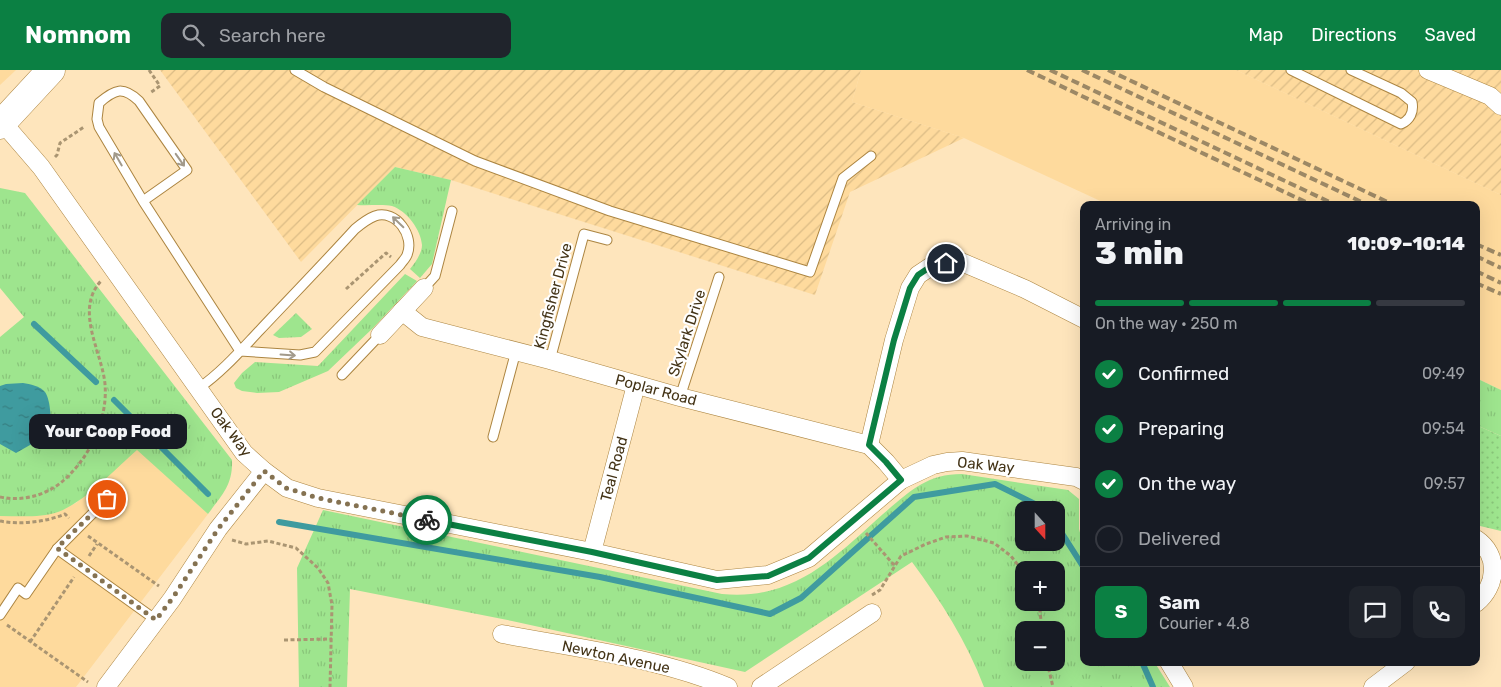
<!DOCTYPE html>
<html lang="en">
<head>
<meta charset="utf-8">
<style>
	body { margin:0; font-family:Rubik,sans-serif; background:#20242c; color:#f1f3f6; height:100vh; display:flex; flex-direction:column; font-size:19px; white-space:nowrap }
	* { box-sizing:border-box; margin:0 }
	p { font-size:16px; color:#9ea1a6 }
	.icon { flex:none; width:28px; height:28px; fill:none; stroke:currentColor; stroke-width:2; stroke-linecap:round; stroke-linejoin:round }
	.map { position:relative; flex:1; overflow:hidden }
	.side { position:absolute; left:1080px; top:131px; width:400px; height:465px; display:flex; flex-direction:column; background:#171b24; border-radius:10px; box-shadow:0 5px 20px #0002 }
	.side>* { flex:none }
	.needle { width:32px; rotate:159deg }
	.controls { position:absolute; left:1015px; top:431px; display:grid; gap:10px }
	.controls a { display:grid; place-items:center; width:50px; height:50px; border-radius:10px; background:#171b24; box-shadow:0 5px 20px #0002; font-size:25px }
	.pin { position:absolute; display:grid; place-items:center; width:42px; height:42px; color:#fff; margin:-21px; border:2px solid #fff; border-radius:50%; box-shadow:0 1px 5px #0007 }
	.courier { position:absolute; display:grid; place-items:center; width:50px; height:50px; margin:-25px; border:4px solid #0b8043; border-radius:50%; background:#fff; color:#222; box-shadow:0 1px 6px #0007 }
	.bubble { position:absolute; height:35px; border-radius:10px; background:#171b24; box-shadow:0 5px 20px #0002; font-size:16px; font-weight:800; line-height:35px; text-align:center }
	.headline em { font-style:normal; font-weight:800 }
	.headline div { display:flex; flex-direction:column-reverse }
	.headline { display:flex; align-items:center; justify-content:space-between; height:85px; padding:0 15px }
	h1 { font-size:32px; font-weight:800; line-height:38px }
	.bar { display:grid; grid-template-columns:repeat(4,1fr); gap:8px 5px; align-content:center; height:60px; padding:0 15px }
	.bar i { height:6px; border-radius:4px; background:#363941 }
	.bar .active { background:#0b8043 }
	.bar p { grid-column:span 4 }
	.line { display:flex; align-items:center; gap:12px; padding:0 15px; border-top:1px solid #363941 }
	.line div { flex:1 }
	.round { display:grid; place-items:center; flex:none; width:52px; height:52px; border-radius:10px; background:#20242c }
	ol { padding:0 15px; list-style:none }
	li { display:flex; align-items:center; gap:15px; height:55px }
	li p { margin-inline-start:auto }
	li .icon { padding:5px; border-radius:50%; background:#0b8043; color:#fff; stroke-width:4 }
	li:last-child { color:#9ea1a6 }
	li i { width:28px; height:28px; border:2px solid #363941; border-radius:50% }
	header { display:flex; align-items:center; gap:30px; box-sizing:border-box; height:70px; padding:0 25px; background:#0b8043; color:#fff }
	header strong { font-size:24px }
	nav { display:flex; gap:28px; margin-inline-start:auto; font-size:18px }
	.search { width:350px; height:45px; background:#20242c; display:flex; align-items:center; gap:12px; box-sizing:border-box; padding:0 18px; border-radius:10px; color:#9ea1a6; font-size:19px }
	.map>svg:first-child { display:block }
	.built { fill:#feda9d }
	.industrial { fill:url(#industrial-furrows) }
	.grass { fill:url(#grass-tufts); fill-rule:evenodd }
	.garden { fill:url(#garden-dots) }
	.water { fill:url(#water-ripples) }
	.lines { fill:none; stroke-linecap:round; stroke-linejoin:round }
	.stream { stroke:#3f9b9f; stroke-width:6 }
	.lane-casing { stroke:#ac8541; stroke-width:11 }
	.street-casing { stroke:#ac8541; stroke-width:19 }
	.highway-casing { stroke:#ac8541; stroke-width:29 }
	.path { stroke:#aa9572; stroke-width:3; stroke-dasharray:4 2.5; stroke-linecap:butt }
	.lane { stroke:#fff; stroke-width:9 }
	.street { stroke:#fff; stroke-width:18 }
	.highway { stroke:#fff; stroke-width:28 }
	.rail { stroke:#9c8865; stroke-width:4; stroke-dasharray:8 4; stroke-linecap:butt }
	.oneway { stroke:#a29a8b }
	.done { stroke:#857251; stroke-width:5; stroke-dasharray:0 9 }
	.route { stroke:#0b8043; stroke-width:6 }
	.labels { text-anchor:middle; dominant-baseline:central; stroke-width:4.5; stroke-linejoin:round; paint-order:stroke }
	.street-label { font-size:15px; fill:#443417; stroke:#fff }
</style>
</head>
<body>
<header>
<strong>Nomnom</strong>
<div class="search"><svg class="icon" aria-label="search" viewBox="0 0 24 24"><circle cx="10" cy="10" r="6"/><path d="M15 15l6 6"/></svg>Search here</div>
<nav><a>Map</a><a>Directions</a><a>Saved</a></nav>
</header>
<div class="map">
<svg width="1501" height="617" viewBox="0 0 1501 617">
	<defs>
		<pattern id="industrial-furrows" width="10" height="10" patternUnits="userSpaceOnUse" patternTransform="scale(1.25)"><rect width="10" height="10" fill="#feda9d"/><path d="M-1 1l2-2M0 10L10 0M9 11l2-2" fill="none" stroke="#dbbc86"/></pattern>
		<pattern id="grass-tufts" width="24" height="20" patternUnits="userSpaceOnUse" patternTransform="scale(1.25)"><rect width="24" height="20" fill="#9ee58e"/><path d="M3 7l-1-3M5 7V3M7 7l1-3M15 17l-1-3M17 17v-4M19 17l1-3" fill="none" stroke="#89c57a"/></pattern>
		<pattern id="garden-dots" width="8" height="8" patternUnits="userSpaceOnUse" patternTransform="scale(1.25)"><rect width="8" height="8" fill="#9ee58e"/><path d="M2 2h.1M6 6h.1" fill="none" stroke="#89c57a" stroke-width="1.8" stroke-linecap="round"/></pattern>
		<pattern id="water-ripples" width="26" height="14" patternUnits="userSpaceOnUse" patternTransform="scale(1.25)"><rect width="26" height="14" fill="#3f9b9f"/><path d="M2 4q2-2 4 0t4 0M15 11q2-2 4 0t4 0" fill="none" stroke="#367f81"/></pattern>
	</defs>
	<rect width="100%" height="100%" fill="#fee5bc"/>
	<g class="built">
		<path d="M0,0H16L0,15Z"/>
		<path d="M861,0H1236L1501,125V320L1476,308V135H1109L964,68L852,32Z"/>
		<path d="M137,379L208,444L76,617H0V446H30L57,442L76,433Z"/>
	</g>
	<g class="industrial">
		<path d="M160,0H861L852,32L964,68L850,122L815,225L451,110L395,97L301,192Z"/>
		<path d="M1236,0H1501V125Z"/>
	</g>
	<g class="grass">
		<path d="M395,97L451,110L432,194L420,208L410,199C415,193 422,183 422,175C421,160 407,141 392,136C382,134 368,136 357,135Z"/>
		<path d="M0,118L25,123L232,390C233,415 222,425 208,444L137,380C115,399 85,432 58,442C40,448 19,446 0,446V267L24,247L0,218Z"/>
		<path d="M405,204L417,211L373,258L328,301L279,322L257,323L242,321L236,318L234,313L242,303L255,292L318,296Z"/>
		<path d="M296,243L312,259L301,267L279,268L273,265Z"/>
		<path d="M1476,308L1501,320V366L1476,355Z"/>
		<path d="M962,404L1068,420L1079,429V459L1084,478V592L1155,593L1170,617H984C967,572 941,531 912,492L745,602L512,551L350,519L347,617H299L297,498L323,440L722,524C793,531 834,488 883,444C909,422 926,404 962,404ZM1024,440H1056V472H1024ZM1024,500H1056V532H1024ZM1024,560H1056V592H1024Z"/>
	</g>
	<path class="garden" d="M1476,355L1501,366V461L1476,455Z"/>
	<path class="water" d="M23,313C30,314 40,316 45,322C51,330 51,353 51,363L16,383L0,374V316L6,314Z"/>
	<g class="lines">
		<g class="stream">
			<path d="M34,254L96,312"/>
			<path d="M114,330L208,424"/>
			<path d="M279,452L600,507L770,544L801,528L914,427L995,414L1047,440"/>
			<path d="M1056,454L1084,498"/>
			<path d="M1142,592L1153,617"/>
		</g>
		<g class="lane-casing">
			<g id="lane">
				<path d="M295,0L324,17L475,91L610,141L810,202L843,108L871,86"/>
				<path d="M1291,0L1401,54C1410,50 1414,42 1412,32L1401,23L1351,0"/>
				<path d="M143,131L187,100L139,31C123,16 115,19 99,33L97,49L99,57L143,131L240,281"/>
				<path d="M424,218L435,206L452,141"/>
				<path d="M550,290L584,164L607,170"/>
				<path d="M342,305L380,265"/>
				<path d="M199,318C222,302 241,280 260,260C292,226 324,193 355,159C361,154 367,149 375,146C396,139 415,166 407,185C406,188 402,192 400,195L315,282L300,285L240,281"/>
				<path d="M680,327L719,207"/>
				<path d="M493,367L516,281"/>
				<path d="M57,479L156,550"/>
				<path d="M0,545L18,518L26,524L57,479L107,429"/>
			</g>
		</g>
		<g class="street-casing">
			<g id="street">
				<path d="M1428,0L1490,26L1501,36"/>
				<path d="M3,53L41,97L244,383L264,401L287,418L318,428L592,482L717,510L768,505L809,488L901,410L933,395L947,392L962,391L1076,407L1084,411"/>
				<path d="M402,241L422,257L550,290L680,327L869,375L886,392L901,410"/>
				<path d="M380,265L424,218"/>
				<path d="M869,375L894,270L910,218L918,205L933,195L959,191L1025,219L1084,249"/>
				<path d="M1476,469C1500,485 1497,516 1476,533"/>
				<path d="M592,482L636,315"/>
				<path d="M502,564C576,578 659,588 728,617"/>
				<path d="M1169,592L1184,617"/>
				<path d="M106,617L172,529L218,459L264,401"/>
				<path d="M761,617L872,543"/>
				<path d="M1373,617L1406,592"/>
			</g>
		</g>
		<g class="highway-casing">
			<path id="highway" d="M0,55L51,0"/>
		</g>
		<g class="path">
			<path d="M149,0L160,16L150,23"/>
			<path d="M55,87L57,85L60,73L84,57"/>
			<path d="M346,219L386,183L391,187"/>
			<path d="M0,427C23,432 47,425 64,410C90,387 108,349 105,314C102,282 74,240 101,211"/>
			<path d="M0,451C21,455 46,452 65,444L69,448"/>
			<path d="M866,463L894,495"/>
			<path d="M88,466L159,516"/>
			<path d="M232,470L246,474L268,471L296,478L318,498L328,513L332,535L330,617"/>
			<path d="M89,486L97,474"/>
			<path d="M872,525L880,520L901,486L926,474L946,467L967,466L994,473L1011,486L1024,503"/>
			<path d="M1039,532L1042,560"/>
			<path d="M7,555L88,612"/>
			<path d="M284,570L332,569"/>
			<path d="M30,572L74,507"/>
			<path d="M1047,592L1053,617"/>
		</g>
		<use href="#lane" class="lane"/>
		<use href="#street" class="street"/>
		<use href="#highway" class="highway"/>
		<g class="rail">
			<path d="M1027,0L1312,135"/>
			<path d="M1050,0L1336,135"/>
			<path d="M1082,0L1368,135"/>
			<path d="M1108,0L1394,135"/>
			<path d="M1476,174L1501,185"/>
			<path d="M1476,186L1501,198"/>
			<path d="M1476,201L1501,213"/>
			<path d="M1476,213L1501,224"/>
		</g>
	</g>
	<defs><path id="oneway-shaft" d="M-6 0H5M1.5-3L5.5 0L1.5 3" fill="none" stroke-width="1.6" stroke-linecap="round" stroke-linejoin="round" transform="scale(1.25)"/></defs>
	<g class="oneway">
		<use href="#oneway-shaft" transform="translate(118 89) rotate(-120)"/>
		<use href="#oneway-shaft" transform="translate(180 90) rotate(55)"/>
		<use href="#oneway-shaft" transform="translate(398 152) rotate(-136)"/>
		<use href="#oneway-shaft" transform="translate(288 285) rotate(4)"/>
	</g>
	<g class="lines">
		<path class="done" d="M107,429L57,478L156,550L174,526L218,459L264,401L286,418L318,428L427,450"/>
		<path class="route" d="M427,450L592,482L717,510L768,506L809,488L901,410L886,392L869,375L894,270L910,218L918,205L933,195L946,193"/>
	</g>
	<g class="labels">
		<g class="street-label">
			<text transform="translate(553 226) rotate(-75)">Kingfisher Drive</text>
			<text transform="translate(687 263) rotate(-72)">Skylark Drive</text>
			<text transform="translate(656 320) rotate(15)">Poplar Road</text>
			<text transform="translate(231 362) rotate(53)">Oak Way</text>
			<text transform="translate(986 395) rotate(6)">Oak Way</text>
			<text transform="translate(614 399) rotate(-75)">Teal Road</text>
			<text transform="translate(616 587) rotate(12)">Newton Avenue</text>
		</g>
	</g>
</svg>
<div class="controls">
<a><svg class="needle" viewBox="-14 -14 28 28"><path d="M0-13l5 13h-10z" fill="#e53935"/><path d="M0 13l5-13h-10z" fill="#9ea1a6"/></svg></a>
<a>+</a>
<a>−</a>
</div>
<div class="pin" style="left:107px;top:429px;background:#ea580c"><svg class="icon" aria-label="bag" viewBox="0 0 24 24"><path d="M5 8h14l-1 12H6zM9 8a3 3 0 0 1 6 0"/></svg></div>
<div class="pin" style="left:946px;top:193px;background:#1f2937"><svg class="icon" aria-label="home" viewBox="0 0 24 24"><path d="M3 11l9-7 9 7M6 9v11h12V9"/></svg></div>
<div class="courier" style="left:427px;top:450px"><svg class="icon" aria-label="bike" viewBox="0 0 24 24"><circle cx="6" cy="16" r="4"/><circle cx="18" cy="16" r="4"/><path d="M6 16l4-8h5l3 8M10 8l3 8H6M13 5h3"/></svg></div>
<div class="bubble" style="left:29px;top:344px;width:158px">Your Coop Food</div>
<section class="side">
<div class="headline"><div><h1>3 min</h1><p>Arriving in</p></div><em>10:09–10:14</em></div>
<div class="bar"><i class="active"></i><i class="active"></i><i class="active"></i><i></i><p>On the way · 250 m</p></div>
<ol>
<li><svg class="icon" aria-label="check" viewBox="0 0 24 24"><path d="M5 12l5 5 9-10"/></svg>Confirmed<p>09:49</p></li>
<li><svg class="icon" aria-label="check" viewBox="0 0 24 24"><path d="M5 12l5 5 9-10"/></svg>Preparing<p>09:54</p></li>
<li><svg class="icon" aria-label="check" viewBox="0 0 24 24"><path d="M5 12l5 5 9-10"/></svg>On the way<p>09:57</p></li>
<li><i></i>Delivered</li>
</ol>
<div class="line" style="height:90px"><b class="round" style="background:#0b8043;color:#fff">S</b><div><b>Sam</b><p>Courier · 4.8</p></div><a class="round"><svg class="icon" aria-label="chat" viewBox="0 0 24 24"><path d="M4 5h16v11H9l-5 4z"/></svg></a><a class="round"><svg class="icon" aria-label="phone" viewBox="0 0 24 24"><path d="M5 4h4l2 5-3 2q2 4 5 5l2-3 5 2v4C11 20 4 13 5 4z"/></svg></a></div>
</section>
</div>
</body>
</html>
